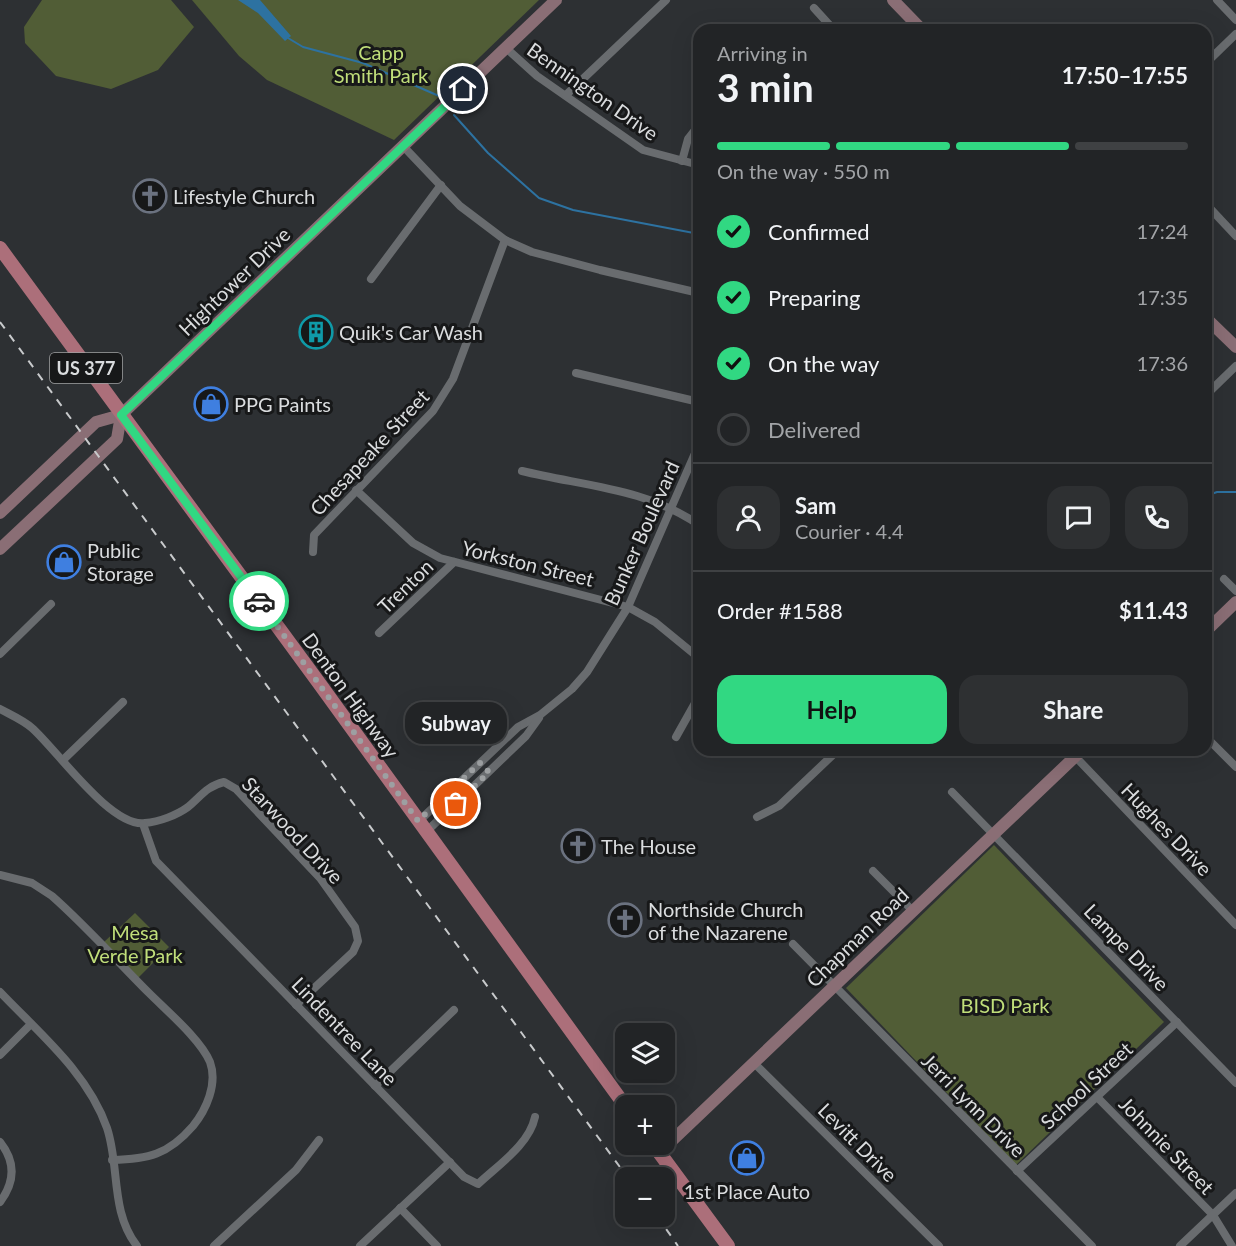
<!DOCTYPE html>
<html lang="en">
<head>
<meta charset="utf-8">
<style>
	body { margin:0; font-family:Lato,sans-serif; background:#2e3032; color:#f1f3f6; height:100vh; display:flex; flex-direction:column; font-size:22px; white-space:nowrap }
	* { box-sizing:border-box; margin:0 }
	p { font-size:20px; color:#a2a4a7 }
	.icon { flex:none; width:33px; height:33px; fill:none; stroke:currentColor; stroke-width:2; stroke-linecap:round; stroke-linejoin:round }
	.map { position:relative; flex:1; overflow:hidden }
	.panel { position:absolute; left:693px; top:24px; width:519px; height:732px; display:flex; flex-direction:column; background:#222426; border-radius:18px; box-shadow:0 6px 24px #0002,0 0 0 2px #3f4143 }
	.panel>* { flex:none }
	.controls { position:absolute; left:615px; top:1023px; display:grid; gap:12px }
	.controls a { display:grid; place-items:center; width:60px; height:60px; border-radius:12px; background:#222426; box-shadow:0 6px 24px #0002,0 0 0 2px #3f4143; font-size:30px }
	.pin { position:absolute; display:grid; place-items:center; width:51px; height:51px; color:#fff; margin:-26px; border:3px solid #fff; border-radius:50%; box-shadow:0 2px 6px #0007 }
	.courier { position:absolute; display:grid; place-items:center; width:60px; height:60px; margin:-30px; border:4px solid #31d882; border-radius:50%; background:#fff; color:#222; box-shadow:0 2px 8px #0007 }
	.bubble { position:absolute; height:42px; border-radius:18px; background:#222426; box-shadow:0 6px 24px #0002,0 0 0 2px #3f4143; font-size:20px; font-weight:700; line-height:42px; text-align:center }
	.head em { font-style:normal; font-weight:700 }
	.head div { display:flex; flex-direction:column-reverse }
	.head { display:flex; align-items:center; justify-content:space-between; height:102px; padding:0 24px }
	h1 { font-size:39px; font-weight:700; line-height:45px }
	.bar { display:grid; grid-template-columns:repeat(4,1fr); gap:9px 6px; align-content:center; height:72px; padding:0 24px }
	.bar i { height:8px; border-radius:4px; background:#3f4143 }
	.bar .selected { background:#31d882 }
	.bar p { grid-column:span 4 }
	.line { display:flex; align-items:center; gap:15px; padding:0 24px; border-top:2px solid #3f4143 }
	.line div { flex:1 }
	.round { display:grid; place-items:center; flex:none; width:63px; height:63px; border-radius:18px; background:#2e3032 }
	ol { padding:0 24px; list-style:none }
	li { display:flex; align-items:center; gap:18px; height:66px }
	li p { margin-inline-start:auto }
	li .icon { padding:6px; border-radius:50%; background:#31d882; color:#111; stroke-width:4 }
	li:last-child { color:#a2a4a7 }
	li i { width:33px; height:33px; border:3px solid #3f4143; border-radius:50% }
	.primary-button { display:flex; gap:12px; margin-top:auto; padding:12px 24px }
	.primary-button a { flex:1; height:69px; border-radius:18px; background:#31d882; color:#111; font-size:24px; font-weight:700; line-height:69px; text-align:center }
	.primary-button a+a { background:#2e3032; color:#f1f3f6 }
	.map>svg:first-child { display:block }
	.green { fill:#515d36 }
	.water { fill:#2d72a1 }
	.lines { fill:none; stroke-linecap:round; stroke-linejoin:round }
	.stream { stroke:#2d72a1; stroke-width:2 }
	.street { stroke:#696c6f; stroke-width:8 }
	.secondary { stroke:#8a6e75; stroke-width:12 }
	.primary { stroke:#ac6f7a; stroke-width:14 }
	.rail { stroke:#c8cacc; stroke-width:2; stroke-dasharray:8 8; stroke-linecap:butt }
	.done { stroke:#9da0a2; stroke-width:6; stroke-dasharray:0 10.8 }
	.route { stroke:#31d882; stroke-width:8 }
	.labels { text-anchor:middle; dominant-baseline:central; stroke-width:6; stroke-linejoin:round; paint-order:stroke }
	.shield { fill:#171819; stroke:#a0a1a3; stroke-width:1.5 }
	.shield-label { font-size:18px; font-weight:bold; fill:#dadcde }
	.park-label { font-size:20px; fill:#c0de7a; stroke:#171819 }
	.street-label { font-size:20px; fill:#dadcde; stroke:#171819 }
	.poi-label { font-size:20px; fill:#dadcde; stroke:#171819; text-anchor:start }
</style>
</head>
<body>
<div class="map">
<svg width="1236" height="1246" viewBox="0 0 1236 1246">
	<rect width="100%" height="100%" fill="#2d3033"/>
	<g class="green">
		<path d="M42,0H171L194,27L158,70L111,89L56,76L25,43L24,27Z"/>
		<path d="M192,0H539L394,140L267,80L239,56Z"/>
		<path d="M994,845L1164,1022L1016,1165L846,988Z"/>
		<path d="M135,913L169,947L138,978L104,942Z"/>
	</g>
	<path class="water" d="M238,0H260L291,36L285,41L258,13Z"/>
	<g class="lines">
		<g class="stream">
			<path d="M288,38L303,47L363,63L439,96"/>
			<path d="M454,115L488,153L539,198L573,210L699,234"/>
			<path d="M1206,496L1217,492H1236"/>
		</g>
		<g class="street">
			<path d="M1217,0L1236,20"/>
			<path d="M814,8L834,30"/>
			<path d="M506,48L537,76L643,150L699,165"/>
			<path d="M1206,63L1236,34"/>
			<path d="M566,95L666,0"/>
			<path d="M403,146L460,206L505,240L532,252L600,270L699,293"/>
			<path d="M682,161L688,139L699,125"/>
			<path d="M1206,204L1236,236"/>
			<path d="M371,279L441,185"/>
			<path d="M576,373L699,402"/>
			<path d="M1206,395L1236,366"/>
			<path d="M522,471C583,486 646,488 699,525"/>
			<path d="M356,490L413,543L440,558L628,607L655,622L699,658"/>
			<path d="M313,552L314,535L433,411L453,379L505,240"/>
			<path d="M1224,579L1236,591"/>
			<path d="M379,633L454,562"/>
			<path d="M0,654L51,604"/>
			<path d="M0,709C11,715 23,720 32,728C57,750 111,828 145,823C159,822 177,815 188,807C201,796 207,786 224,782L236,789L320,878L355,927L358,941L353,952L296,1005"/>
			<path d="M676,737L699,696"/>
			<path d="M1206,737L1236,767"/>
			<path d="M1069,750L1236,925"/>
			<path d="M63,760L123,702"/>
			<path d="M952,792L1236,1083"/>
			<path d="M757,817L779,806L838,750"/>
			<path d="M419,821L518,727L540,715L572,689L587,672L628,607L699,444"/>
			<path d="M143,824L156,861L464,1177L478,1184C498,1165 529,1145 535,1117"/>
			<path d="M426,832L526,736L539,718"/>
			<path d="M873,871L913,911"/>
			<path d="M0,875L32,883L52,896C86,926 117,961 149,993C167,1011 201,1040 210,1062C218,1084 206,1110 193,1126C168,1155 148,1159 112,1160"/>
			<path d="M793,944L1092,1246"/>
			<path d="M0,992C39,1033 88,1073 107,1128C120,1167 110,1211 137,1246"/>
			<path d="M0,1055L31,1024"/>
			<path d="M754,1063L939,1246"/>
			<path d="M375,1086L454,1010"/>
			<path d="M1097,1097L1213,1215L1232,1246"/>
			<path d="M0,1142C16,1162 15,1182 0,1202"/>
			<path d="M1017,1171L1177,1022"/>
			<path d="M400,1208L437,1246"/>
			<path d="M214,1246L296,1170L319,1140"/>
			<path d="M360,1246L450,1162"/>
			<path d="M1180,1246L1236,1193"/>
		</g>
		<g class="secondary">
			<path d="M893,0L922,30"/>
			<path d="M1206,318L1236,347"/>
			<path d="M121,415L556,0"/>
			<path d="M0,513L96,422L121,415"/>
			<path d="M0,549L117,439L121,415"/>
			<path d="M1206,631L1236,602"/>
			<path d="M659,1153L1082,750"/>
		</g>
		<g class="primary">
			<path d="M0,248L319,683L626,1107"/>
			<path d="M653,1144L728,1246"/>
		</g>
		<g class="rail">
			<path d="M0,322L628,1178"/>
			<path d="M657,1216L678,1246"/>
		</g>
	</g>
	<g class="lines">
		<path class="done" d="M259,601L418,821L480,763L489,772L456,804"/>
		<path class="route" d="M259,601L121,415L463,89"/>
	</g>
	<defs>
		<g id="church-ring" transform="scale(1.725)"><circle r="9.5" fill="#171819" stroke="#6b7280" stroke-width="1.5"/><path d="M-1.2-6h2.4v3.5h3.3v2.4h-3.3V6h-2.4V-.1h-3.3v-2.4h3.3Z" fill="#6b7280"/></g>
		<g id="building-ring" transform="scale(1.725)"><circle r="9.5" fill="#171819" stroke="#0f9aa8" stroke-width="1.5"/><path d="M-4-6H4V6H1V3H-1V6H-4ZM-2.5-4.3h1.7v1.8h-1.7ZM.8-4.3h1.7v1.8H.8ZM-2.5-1h1.7V.8h-1.7ZM.8-1h1.7V.8H.8Z" fill="#0f9aa8"/></g>
		<g id="shop-ring" transform="scale(1.725)"><circle r="9.5" fill="#171819" stroke="#3f7fe0" stroke-width="1.5"/><path d="M-5-2.5h2.3a2.7 3.5 0 0 1 5.4 0H5L5.5 6h-11ZM-1.5-2.5h3a1.5 2.3 0 0 0-3 0Z" fill="#3f7fe0"/></g>
	</defs>
	<g fill-rule="evenodd">
		<use href="#church-ring" x="150" y="196"/>
		<use href="#building-ring" x="316" y="332"/>
		<use href="#shop-ring" x="211" y="404"/>
		<use href="#shop-ring" x="64" y="562"/>
		<use href="#church-ring" x="578" y="846"/>
		<use href="#church-ring" x="625" y="920"/>
		<use href="#shop-ring" x="747" y="1158"/>
	</g>
	<g class="labels">
		<rect class="shield" x="50" y="353" width="72" height="30" rx="4.5"/>
		<g class="shield-label">
			<text x="86" y="368">US 377</text>
		</g>
		<g class="park-label">
			<text x="381" y="52">Capp<tspan x="381" dy="23">Smith Park</tspan></text>
			<text x="135" y="932">Mesa<tspan x="135" dy="23">Verde Park</tspan></text>
			<text x="1005" y="1005">BISD Park</text>
		</g>
		<g class="street-label">
			<text transform="translate(593 91) rotate(35)">Bennington Drive</text>
			<text transform="translate(234 281) rotate(-44)">Hightower Drive</text>
			<text transform="translate(369 452) rotate(-47)">Chesapeake Street</text>
			<text transform="translate(641 533) rotate(-66)">Bunker Boulevard</text>
			<text transform="translate(528 563) rotate(14)">Yorkston Street</text>
			<text transform="translate(405 586) rotate(-44)">Trenton</text>
			<text transform="translate(351 695) rotate(54)">Denton Highway</text>
			<text transform="translate(1167 829) rotate(46)">Hughes Drive</text>
			<text transform="translate(293 830) rotate(47)">Starwood Drive</text>
			<text transform="translate(857 937) rotate(-44)">Chapman Road</text>
			<text transform="translate(1127 947) rotate(46)">Lampe Drive</text>
			<text transform="translate(345 1031) rotate(46)">Lindentree Lane</text>
			<text transform="translate(1086 1085) rotate(-43)">School Street</text>
			<text transform="translate(974 1105) rotate(45)">Jerri Lynn Drive</text>
			<text transform="translate(858 1142) rotate(45)">Levitt Drive</text>
			<text transform="translate(1167 1145) rotate(46)">Johnnie Street</text>
		</g>
		<g class="poi-label">
			<text x="173" y="196">Lifestyle Church</text>
			<text x="339" y="332">Quik's Car Wash</text>
			<text x="234" y="404">PPG Paints</text>
			<text x="87" y="550">Public<tspan x="87" dy="23">Storage</tspan></text>
			<text x="601" y="846">The House</text>
			<text x="648" y="909">Northside Church<tspan x="648" dy="23">of the Nazarene</tspan></text>
			<text x="747" y="1191" text-anchor="middle">1st Place Auto</text>
		</g>
	</g>
</svg>
<div class="controls">
<a><svg class="icon" aria-label="layers" viewBox="0 0 24 24"><path d="M12 4l9 5-9 5-9-5zM3 14l9 5 9-5"/></svg></a>
<a>+</a>
<a>−</a>
</div>
<div class="pin" style="left:456px;top:804px;background:#ea580c"><svg class="icon" aria-label="bag" viewBox="0 0 24 24"><path d="M5 8h14l-1 12H6zM9 8a3 3 0 0 1 6 0"/></svg></div>
<div class="pin" style="left:463px;top:89px;background:#1f2937"><svg class="icon" aria-label="home" viewBox="0 0 24 24"><path d="M3 11l9-7 9 7M6 9v11h12V9"/></svg></div>
<div class="courier" style="left:259px;top:601px"><svg class="icon" aria-label="car" viewBox="0 0 24 24"><path d="M5 17H2v-5l4-1 3-4h7l3 4 3 1v5h-3M9 17h6M6 11h13"/><circle cx="7" cy="17" r="2"/><circle cx="17" cy="17" r="2"/></svg></div>
<div class="bubble" style="left:405px;top:702px;width:102px">Subway</div>
<section class="panel">
<div class="head"><div><h1>3 min</h1><p>Arriving in</p></div><em>17:50–17:55</em></div>
<div class="bar"><i class="selected"></i><i class="selected"></i><i class="selected"></i><i></i><p>On the way · 550 m</p></div>
<ol>
<li><svg class="icon" aria-label="check" viewBox="0 0 24 24"><path d="M5 12l5 5 9-10"/></svg>Confirmed<p>17:24</p></li>
<li><svg class="icon" aria-label="check" viewBox="0 0 24 24"><path d="M5 12l5 5 9-10"/></svg>Preparing<p>17:35</p></li>
<li><svg class="icon" aria-label="check" viewBox="0 0 24 24"><path d="M5 12l5 5 9-10"/></svg>On the way<p>17:36</p></li>
<li><i></i>Delivered</li>
</ol>
<div class="line" style="height:108px"><a class="round"><svg class="icon" aria-label="person" viewBox="0 0 24 24"><circle cx="12" cy="8" r="4"/><path d="M4 21q1-7 8-7t8 7"/></svg></a><div><b>Sam</b><p>Courier · 4.4</p></div><a class="round"><svg class="icon" aria-label="chat" viewBox="0 0 24 24"><path d="M4 5h16v11H9l-5 4z"/></svg></a><a class="round"><svg class="icon" aria-label="phone" viewBox="0 0 24 24"><path d="M5 4h4l2 5-3 2q2 4 5 5l2-3 5 2v4C11 20 4 13 5 4z"/></svg></a></div>
<div class="line" style="height:78px"><div>Order #1588</div><b>$11.43</b></div>
<div class="primary-button"><a>Help</a><a>Share</a></div>
</section>
</div>
</body>
</html>
